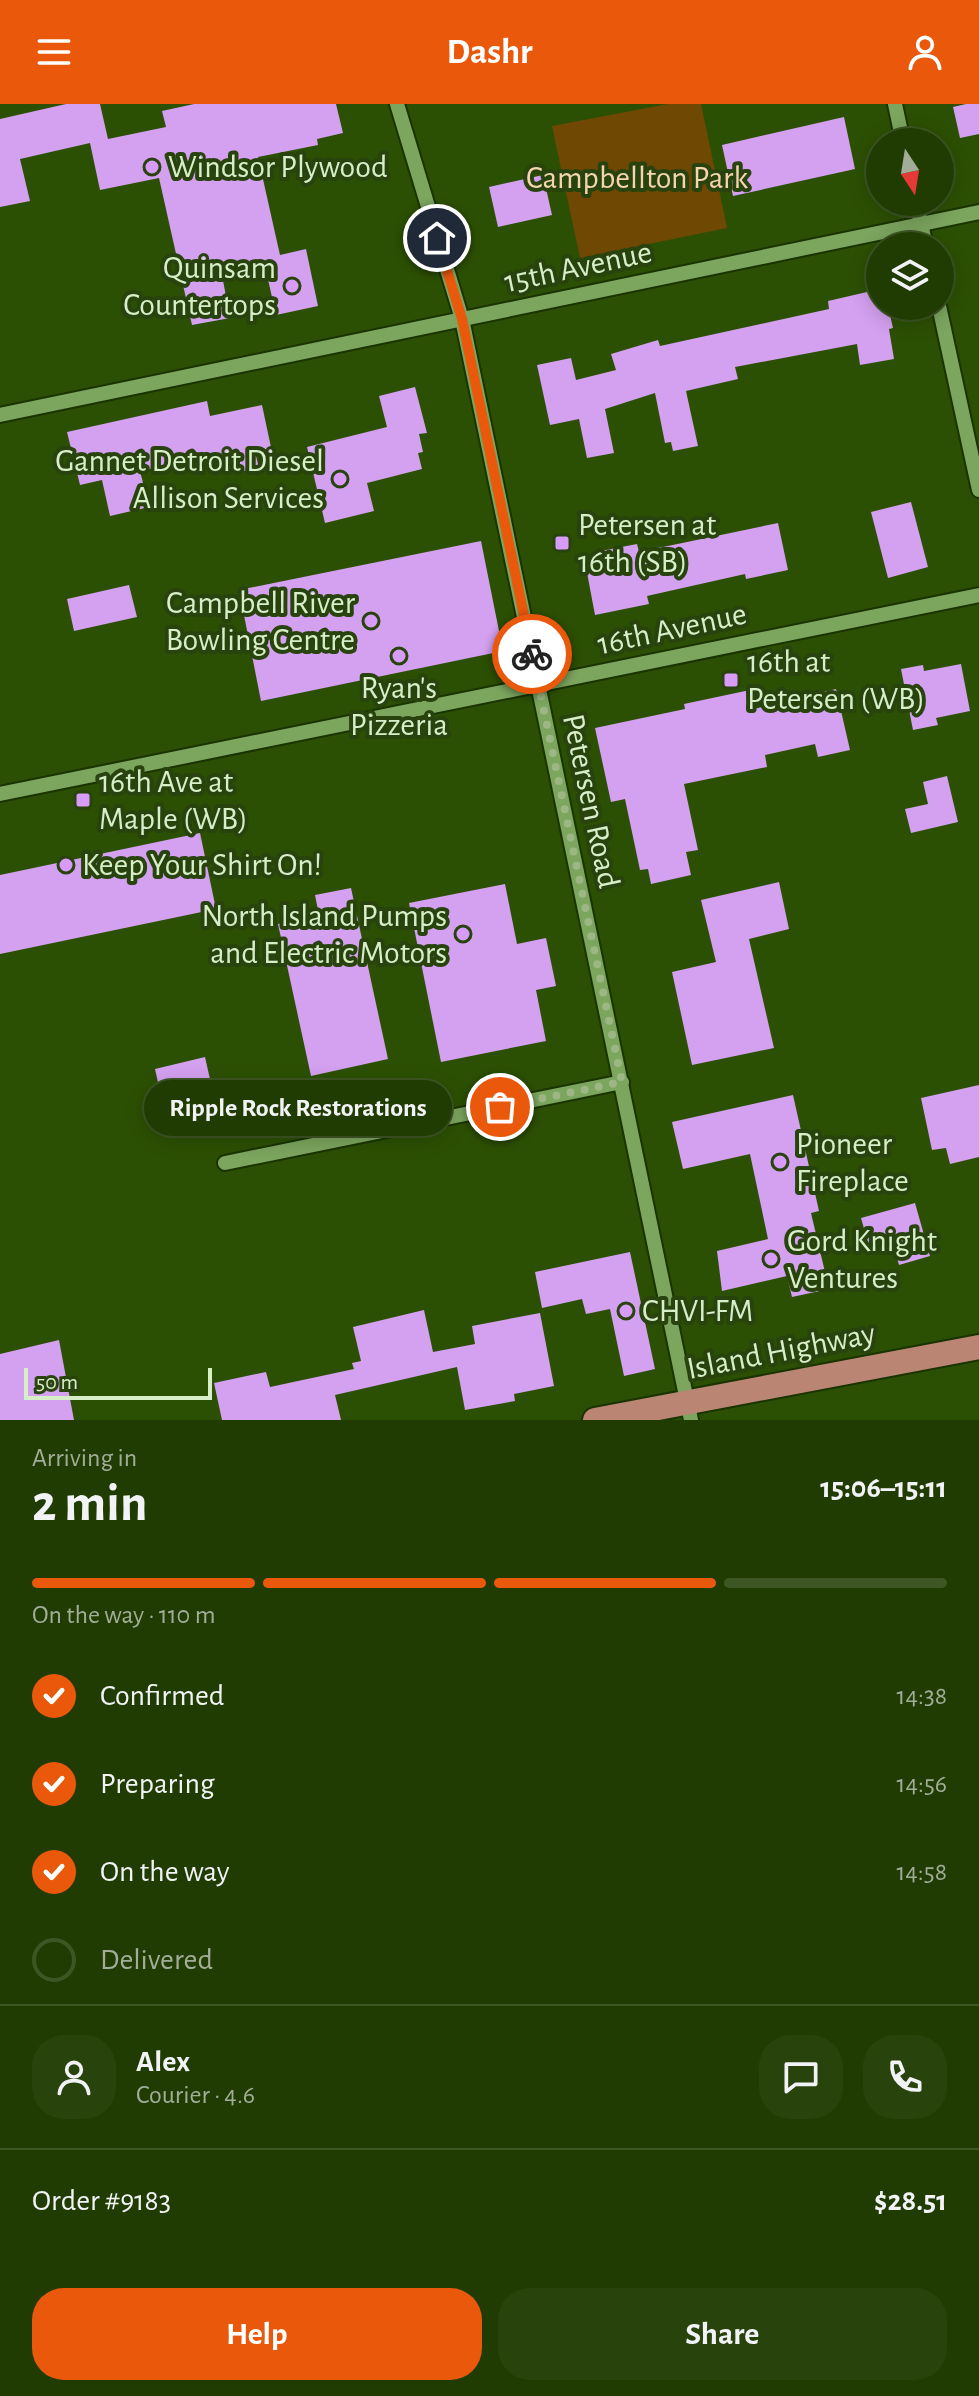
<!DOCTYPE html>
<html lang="en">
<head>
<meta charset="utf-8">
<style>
	body { margin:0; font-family:"Alegreya Sans",sans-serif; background:#29430c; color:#f1f3f6; height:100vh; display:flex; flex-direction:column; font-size:30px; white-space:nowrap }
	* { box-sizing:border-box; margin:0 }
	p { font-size:26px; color:#a2ad99 }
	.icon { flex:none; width:44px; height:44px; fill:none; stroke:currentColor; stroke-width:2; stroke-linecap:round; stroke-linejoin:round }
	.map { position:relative; height:1316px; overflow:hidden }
	.side { display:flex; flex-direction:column; background:#213c02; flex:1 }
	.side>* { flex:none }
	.needle { width:52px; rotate:168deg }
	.controls { position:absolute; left:866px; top:24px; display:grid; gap:16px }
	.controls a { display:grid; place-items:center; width:88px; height:88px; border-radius:50%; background:#213c02; box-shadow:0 4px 20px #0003,0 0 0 2px #3e5624; font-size:40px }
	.scale { position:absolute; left:24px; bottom:20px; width:188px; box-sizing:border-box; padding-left:8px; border:4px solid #d8eec9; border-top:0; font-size:22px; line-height:28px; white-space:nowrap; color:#d8eec9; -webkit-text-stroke:6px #28430e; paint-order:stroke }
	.pin { position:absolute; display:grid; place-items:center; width:68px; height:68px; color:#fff; margin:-34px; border:4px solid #fff; border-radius:50%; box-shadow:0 2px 8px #0007 }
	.courier { position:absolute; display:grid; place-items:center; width:80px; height:80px; margin:-40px; border:6px solid #ea580c; border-radius:50%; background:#fff; color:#222; box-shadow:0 2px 10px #0007 }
	.bubble { position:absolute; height:56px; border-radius:28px; background:#213c02; box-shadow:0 4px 20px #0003,0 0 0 2px #3e5624; font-size:26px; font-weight:700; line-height:56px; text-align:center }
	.head em { font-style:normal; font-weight:700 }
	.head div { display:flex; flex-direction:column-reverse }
	.head { display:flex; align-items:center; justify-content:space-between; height:136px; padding:0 32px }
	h1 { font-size:52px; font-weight:700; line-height:60px }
	.bar { display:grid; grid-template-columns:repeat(4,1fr); gap:12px 8px; align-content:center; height:96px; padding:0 32px }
	.bar i { height:10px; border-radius:6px; background:#3e5624 }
	.bar .on { background:#ea580c }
	.bar p { grid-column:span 4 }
	.line { display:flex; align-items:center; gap:20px; padding:0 32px; border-top:2px solid #3e5624 }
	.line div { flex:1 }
	.round { display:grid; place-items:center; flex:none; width:84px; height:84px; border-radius:32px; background:#29430c }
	ol { padding:0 32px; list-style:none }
	li { display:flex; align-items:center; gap:24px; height:88px }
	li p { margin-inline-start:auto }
	li .icon { padding:8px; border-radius:50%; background:#ea580c; color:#fff; stroke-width:4 }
	li:last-child { color:#a2ad99 }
	li i { width:44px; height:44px; border:4px solid #3e5624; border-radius:50% }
	.button { display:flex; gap:16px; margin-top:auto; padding:16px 32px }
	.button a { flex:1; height:92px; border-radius:32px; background:#ea580c; color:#fff; font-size:32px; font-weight:700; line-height:92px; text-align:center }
	.button a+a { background:#29430c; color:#f1f3f6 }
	header { display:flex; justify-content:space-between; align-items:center; height:104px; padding:0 32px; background:#ea580c; color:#fff; font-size:36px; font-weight:700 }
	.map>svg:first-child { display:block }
	.green { fill:#6f4803 }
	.building { fill:#d4a0f0 }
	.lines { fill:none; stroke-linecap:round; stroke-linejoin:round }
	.minor-casing { stroke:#193400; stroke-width:18 }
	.major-casing { stroke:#193400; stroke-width:28 }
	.minor { stroke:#7ca55e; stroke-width:14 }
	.major { stroke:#ba8673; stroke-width:24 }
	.done { stroke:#9cb784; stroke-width:8; stroke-dasharray:0 14.4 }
	.route { stroke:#ea580c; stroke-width:10 }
	.poi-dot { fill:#d89bf8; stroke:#28430e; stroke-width:3 }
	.labels { text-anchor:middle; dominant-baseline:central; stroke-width:8; stroke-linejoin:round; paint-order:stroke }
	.poi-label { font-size:32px; fill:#d8eec9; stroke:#28430e; text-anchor:start }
	.park-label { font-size:32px; fill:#f4d5ae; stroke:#28430e }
	.street-label { font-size:32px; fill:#d8eec9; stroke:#28430e }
</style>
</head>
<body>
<header><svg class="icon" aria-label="menu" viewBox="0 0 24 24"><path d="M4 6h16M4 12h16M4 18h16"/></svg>Dashr<svg class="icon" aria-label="person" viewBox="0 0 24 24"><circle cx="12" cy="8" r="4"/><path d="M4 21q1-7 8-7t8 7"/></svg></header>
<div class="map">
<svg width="979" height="1316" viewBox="0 0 979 1316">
	<rect width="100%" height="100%" fill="#2c5003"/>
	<path class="green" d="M668,0H701L727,124L580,154L552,22Z"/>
	<g class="building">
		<path d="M66,0H100L108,35L166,23L162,7L194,0H336L343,29L317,35L318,41L258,53L280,151L306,145L318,202L276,211L265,162L222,171L230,214L192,221L159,74L100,86L90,39L20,55L30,97L0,103V15Z"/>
		<path d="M966,0H979V30L960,34L953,3Z"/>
		<path d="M844,13L855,65L733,92L722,41Z"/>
		<path d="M543,71L552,111L498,123L489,83Z"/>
		<path d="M880,185V202H888L893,224L889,225L894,255L860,261L857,240L735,263L738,275L686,287L698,342L673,347L671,338L665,339L655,289L605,305L614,349L587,354L579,315L550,321L537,261L571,254L576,276L616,266L611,250L658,236L660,242L829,205L828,197Z"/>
		<path d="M415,283L427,329L419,330L423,348L418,349L422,365L367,379L374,407L325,419L307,343L387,323L379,292Z"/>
		<path d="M207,297L210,312L262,301L272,348L256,352L259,364L238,368L235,354L224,357L222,350L140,367L149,403L110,412L102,376L80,381L67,328Z"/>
		<path d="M911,398L928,463L888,474L871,408Z"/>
		<path d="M778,419L788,466L746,475L745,470L647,492L649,500L595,511L585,458L602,454L601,447L637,440L639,448Z"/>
		<path d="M481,437L503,547L261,597L239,486Z"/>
		<path d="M129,481L137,513L74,527L67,495Z"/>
		<path d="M961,560L970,607L936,614L938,621L913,626L901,565L923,561L924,567Z"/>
		<path d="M836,585L850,646L818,653L815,640L765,651L767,663L684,680L698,746L686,748L691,771L651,780L648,765L640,766L625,695L611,698L595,624L685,605L684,600L750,586L754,605Z"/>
		<path d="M947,672L958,718L911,729L905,705L928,700L923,678Z"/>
		<path d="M200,729L216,805L0,850V771Z"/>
		<path d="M779,778L789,825L749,835L774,944L692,961L672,868L716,858L701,796Z"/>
		<path d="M505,780L517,840L546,834L556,882L536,886L546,937L441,958L409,799Z"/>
		<path d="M351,784L388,955L311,972L278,820L319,811L315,791Z"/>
		<path d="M205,953L214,993L164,1005L155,965Z"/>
		<path d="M979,981V1053L950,1060L946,1044L932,1046L921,994Z"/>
		<path d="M793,991L819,1107L811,1109L829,1185L792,1193L787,1172L722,1187L717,1147L768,1135L750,1050L683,1065L672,1018Z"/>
		<path d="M915,1099L930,1152L899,1161L894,1143L871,1149L861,1114Z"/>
		<path d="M630,1148L655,1265L624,1272L610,1205L586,1210L582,1195L542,1204L535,1168Z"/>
		<path d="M424,1206L433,1248L475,1240L472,1222L540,1209L554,1282L514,1290L515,1297L465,1306L457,1263L335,1291L341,1316H222L214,1279L266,1268L270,1283L354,1265L352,1259L361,1257L353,1223Z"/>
		<path d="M59,1236L74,1316H0V1250Z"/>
	</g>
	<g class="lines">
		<g class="minor-casing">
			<g id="minor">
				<path d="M397,0L462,215L691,1316"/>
				<path d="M895,0L903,38"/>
				<path d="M916,98L926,142"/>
				<path d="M939,202L979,386"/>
				<path d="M0,311L979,108"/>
				<path d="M0,690L979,491"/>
				<path d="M225,1059L622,978"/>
			</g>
		</g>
		<g class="major-casing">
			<path id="major" d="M595,1316L979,1243"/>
		</g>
		<use href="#minor" class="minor"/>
		<use href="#major" class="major"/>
	</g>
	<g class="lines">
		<path class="done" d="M500,1003L622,978L532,550"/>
		<path class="route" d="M437,134L462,215L532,550"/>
	</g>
	<g class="poi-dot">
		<circle cx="152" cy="63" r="8"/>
		<circle cx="292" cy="182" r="8"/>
		<circle cx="340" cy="375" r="8"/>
		<rect x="554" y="431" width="16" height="16" rx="4"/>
		<circle cx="371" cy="517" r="8"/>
		<circle cx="399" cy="552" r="8"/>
		<rect x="723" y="568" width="16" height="16" rx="4"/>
		<rect x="75" y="688" width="16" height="16" rx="4"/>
		<circle cx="66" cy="761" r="8"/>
		<circle cx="463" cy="830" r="8"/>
		<circle cx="780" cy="1058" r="8"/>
		<circle cx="771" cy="1155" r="8"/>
		<circle cx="626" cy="1207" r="8"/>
	</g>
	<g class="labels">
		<g class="poi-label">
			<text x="168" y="63">Windsor Plywood</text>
			<text x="276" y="164" text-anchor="end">Quinsam<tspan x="276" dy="37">Countertops</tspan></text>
			<text x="324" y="357" text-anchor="end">Gannet Detroit Diesel<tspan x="324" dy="37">Allison Services</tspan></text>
			<text x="578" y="421">Petersen at<tspan x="578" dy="37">16th (SB)</tspan></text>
			<text x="355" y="499" text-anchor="end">Campbell River<tspan x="355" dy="37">Bowling Centre</tspan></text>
			<text x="747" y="558">16th at<tspan x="747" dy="37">Petersen (WB)</tspan></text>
			<text x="399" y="584" text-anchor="middle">Ryan's<tspan x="399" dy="37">Pizzeria</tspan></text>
			<text x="99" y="678">16th Ave at<tspan x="99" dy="37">Maple (WB)</tspan></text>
			<text x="82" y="761">Keep Your Shirt On!</text>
			<text x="447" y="812" text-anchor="end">North Island Pumps<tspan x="447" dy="37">and Electric Motors</tspan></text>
			<text x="796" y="1040">Pioneer<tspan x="796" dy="37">Fireplace</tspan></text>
			<text x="787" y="1137">Gord Knight<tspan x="787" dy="37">Ventures</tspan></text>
			<text x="642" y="1207">CHVI-FM</text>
		</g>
		<g class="park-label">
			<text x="637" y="74">Campbellton Park</text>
		</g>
		<g class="street-label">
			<text transform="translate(578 163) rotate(-12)">15th Avenue</text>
			<text transform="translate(672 525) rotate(-12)">16th Avenue</text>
			<text transform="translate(591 697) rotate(78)">Petersen Road</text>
			<text transform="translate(781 1247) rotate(-11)">Island Highway</text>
		</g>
	</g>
</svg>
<div class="controls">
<a><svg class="needle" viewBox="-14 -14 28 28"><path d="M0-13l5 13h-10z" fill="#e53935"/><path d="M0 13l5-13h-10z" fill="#a2ad99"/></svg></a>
<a><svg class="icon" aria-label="layers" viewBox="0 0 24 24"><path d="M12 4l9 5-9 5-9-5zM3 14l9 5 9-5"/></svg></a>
</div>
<div class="scale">50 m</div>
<div class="pin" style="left:500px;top:1003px;background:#ea580c"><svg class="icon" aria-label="bag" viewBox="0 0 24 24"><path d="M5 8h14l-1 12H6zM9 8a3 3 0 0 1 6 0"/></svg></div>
<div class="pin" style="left:437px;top:134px;background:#1f2937"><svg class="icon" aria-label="home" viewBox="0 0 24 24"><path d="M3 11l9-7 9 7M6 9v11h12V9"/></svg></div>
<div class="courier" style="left:532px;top:550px"><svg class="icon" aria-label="bike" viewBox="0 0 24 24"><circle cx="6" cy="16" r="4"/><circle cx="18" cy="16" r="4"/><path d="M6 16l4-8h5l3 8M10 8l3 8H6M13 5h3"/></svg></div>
<div class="bubble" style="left:144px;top:976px;width:308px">Ripple Rock Restorations</div>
</div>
<section class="side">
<div class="head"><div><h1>2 min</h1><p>Arriving in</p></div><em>15:06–15:11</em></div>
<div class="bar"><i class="on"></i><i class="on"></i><i class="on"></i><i></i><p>On the way · 110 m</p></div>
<ol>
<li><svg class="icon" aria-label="check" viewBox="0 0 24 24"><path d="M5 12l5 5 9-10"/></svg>Confirmed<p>14:38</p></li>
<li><svg class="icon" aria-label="check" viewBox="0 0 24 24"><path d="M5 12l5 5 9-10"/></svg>Preparing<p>14:56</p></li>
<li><svg class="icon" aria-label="check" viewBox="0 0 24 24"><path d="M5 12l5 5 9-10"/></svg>On the way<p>14:58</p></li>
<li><i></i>Delivered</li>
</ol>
<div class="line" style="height:144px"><a class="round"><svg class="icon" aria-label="person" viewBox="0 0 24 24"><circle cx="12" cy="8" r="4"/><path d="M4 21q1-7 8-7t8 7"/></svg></a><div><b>Alex</b><p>Courier · 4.6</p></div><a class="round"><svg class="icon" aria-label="chat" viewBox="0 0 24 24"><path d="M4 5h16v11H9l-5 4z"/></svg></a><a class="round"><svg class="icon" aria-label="phone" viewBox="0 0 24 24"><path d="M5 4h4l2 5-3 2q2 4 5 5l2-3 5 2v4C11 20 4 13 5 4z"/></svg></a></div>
<div class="line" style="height:104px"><div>Order #9183</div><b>$28.51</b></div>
<div class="button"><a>Help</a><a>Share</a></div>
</section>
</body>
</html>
